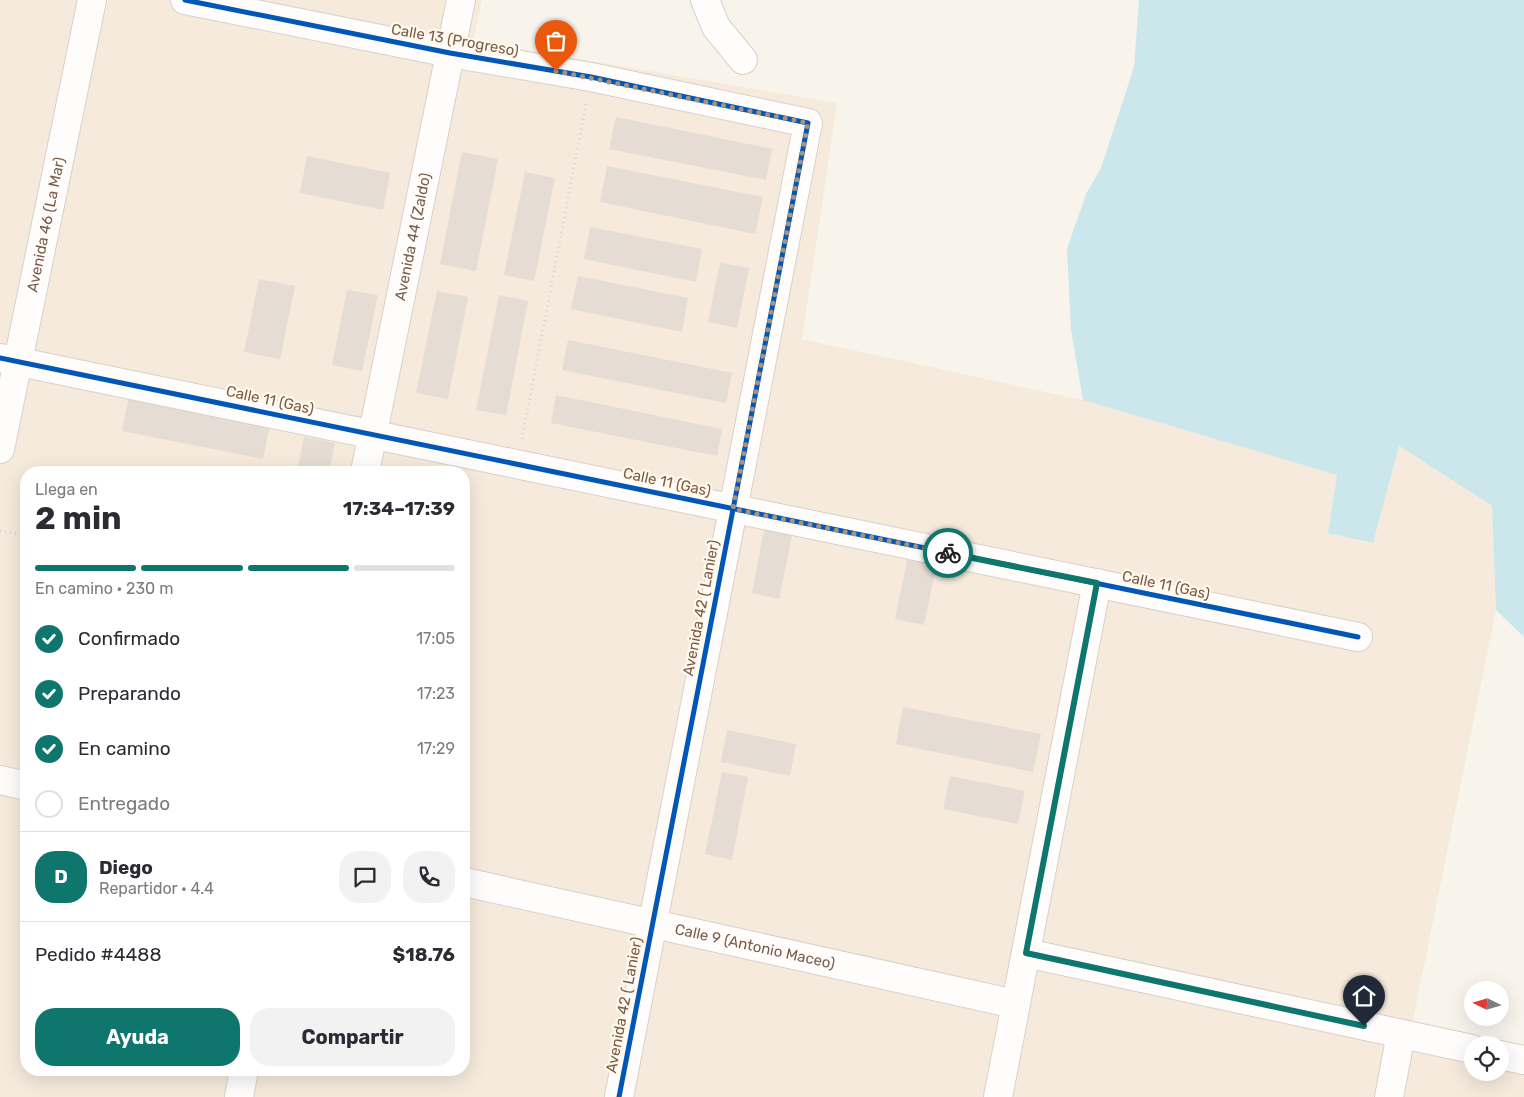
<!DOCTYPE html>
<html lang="es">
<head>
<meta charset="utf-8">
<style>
	body { margin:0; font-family:Rubik,sans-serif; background:#f2f2f3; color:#2b2b33; height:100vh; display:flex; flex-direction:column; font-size:19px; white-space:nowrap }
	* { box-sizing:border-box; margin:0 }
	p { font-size:16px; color:#7c7c81 }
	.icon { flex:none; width:28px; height:28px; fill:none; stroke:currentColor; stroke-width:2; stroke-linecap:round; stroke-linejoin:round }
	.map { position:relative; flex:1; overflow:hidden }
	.side { position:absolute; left:20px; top:466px; width:450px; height:610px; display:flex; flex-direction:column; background:#fff; border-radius:20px; box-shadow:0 5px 20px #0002 }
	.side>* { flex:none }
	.needle { width:32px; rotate:275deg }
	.controls { position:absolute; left:1464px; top:981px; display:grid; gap:10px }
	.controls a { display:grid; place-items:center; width:45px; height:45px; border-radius:50%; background:#fff; box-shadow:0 5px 20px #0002; font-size:25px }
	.pin { position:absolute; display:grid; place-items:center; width:42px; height:42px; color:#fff; margin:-51px -21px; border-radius:50% 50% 50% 0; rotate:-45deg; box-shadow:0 0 5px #0007 }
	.pin .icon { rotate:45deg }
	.courier { position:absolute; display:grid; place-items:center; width:50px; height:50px; margin:-25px; border:4px solid #0f766e; border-radius:50%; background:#fff; color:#222; box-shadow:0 1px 6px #0007 }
	.headline em { font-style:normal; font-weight:700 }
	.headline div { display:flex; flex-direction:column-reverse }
	.headline { display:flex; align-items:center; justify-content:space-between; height:85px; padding:0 15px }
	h1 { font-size:32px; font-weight:700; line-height:38px }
	.bar { display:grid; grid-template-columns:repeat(4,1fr); gap:8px 5px; align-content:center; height:60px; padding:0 15px }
	.bar i { height:6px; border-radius:4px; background:#e1e1e2 }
	.bar .on { background:#0f766e }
	.bar p { grid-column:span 4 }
	.line { display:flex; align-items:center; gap:12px; padding:0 15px; border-top:1px solid #e1e1e2 }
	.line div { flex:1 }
	.round { display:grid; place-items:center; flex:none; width:52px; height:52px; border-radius:20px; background:#f2f2f3 }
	ol { padding:0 15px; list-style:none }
	li { display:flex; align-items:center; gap:15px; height:55px }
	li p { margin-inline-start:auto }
	li .icon { padding:5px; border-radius:50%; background:#0f766e; color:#fff; stroke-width:4 }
	li:last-child { color:#7c7c81 }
	li i { width:28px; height:28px; border:2px solid #e1e1e2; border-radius:50% }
	.cta { display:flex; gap:10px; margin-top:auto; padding:10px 15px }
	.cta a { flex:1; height:58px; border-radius:20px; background:#0f766e; color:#fff; font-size:20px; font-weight:700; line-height:58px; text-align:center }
	.cta a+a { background:#f2f2f3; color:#2b2b33 }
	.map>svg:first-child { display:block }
	.residential { fill:#f5eadb; fill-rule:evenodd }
	.water { fill:#cbe7eb }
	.building { fill:#e5dcd3 }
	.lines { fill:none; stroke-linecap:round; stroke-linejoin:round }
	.minor-casing { stroke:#d8d1ca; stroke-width:30 }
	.path { stroke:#dcd3cd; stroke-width:3; stroke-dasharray:1 4; stroke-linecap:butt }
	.minor { stroke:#fefdfc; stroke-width:28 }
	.cycleway-casing { stroke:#fff9ee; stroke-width:8 }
	.cycleway { stroke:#0057b8; stroke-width:5 }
	.done { stroke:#a79181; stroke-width:5; stroke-dasharray:0 9 }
	.route { stroke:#0f766e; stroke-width:6 }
	.labels { text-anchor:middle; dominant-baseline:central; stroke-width:4.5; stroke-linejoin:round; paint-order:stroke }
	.street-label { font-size:15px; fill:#7b5c47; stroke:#fff9ee }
</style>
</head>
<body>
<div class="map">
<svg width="1524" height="1097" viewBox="0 0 1524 1097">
	<rect width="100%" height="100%" fill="#f8f4ec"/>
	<path class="residential" d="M0,0H482L473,41L837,103L802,339L1083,400L1337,475L1328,533L1373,543L1398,446L1492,506L1496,610L1407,1050L1472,1063V1072H1500V1069L1524,1073V1097H0ZM26,472H464V1070H26Z"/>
	<path class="water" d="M1139,0H1524V637L1496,610L1492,506L1399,446L1373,543L1328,533L1337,475L1083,400L1071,330L1067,249L1086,194L1101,168L1134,67Z"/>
	<g class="building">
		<path d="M616,117L772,149L766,180L609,149Z"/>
		<path d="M462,152L498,159L476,271L440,264Z"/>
		<path d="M307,156L390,173L383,210L300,193Z"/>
		<path d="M607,166L763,197L755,234L600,202Z"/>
		<path d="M525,172L555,178L534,281L504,275Z"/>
		<path d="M590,227L702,249L696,282L584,259Z"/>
		<path d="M720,263L749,268L737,328L708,322Z"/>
		<path d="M578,276L688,298L682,332L571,309Z"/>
		<path d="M259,279L295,286L280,359L244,352Z"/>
		<path d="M347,290L378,295L362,371L332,365Z"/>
		<path d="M437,291L468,297L448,399L416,393Z"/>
		<path d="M499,295L528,301L506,415L476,410Z"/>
		<path d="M568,340L732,373L726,403L562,370Z"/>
		<path d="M556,395L722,429L717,456L551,423Z"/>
		<path d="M129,396L270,425L263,459L122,431Z"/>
		<path d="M304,437L335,443L329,472H297Z"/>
		<path d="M765,525L793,531L779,599L752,593Z"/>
		<path d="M909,551L938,558L924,625L895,619Z"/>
		<path d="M903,707L1041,734L1033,772L896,744Z"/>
		<path d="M727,730L796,744L790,776L721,762Z"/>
		<path d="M722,772L748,777L732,860L705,854Z"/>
		<path d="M950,776L1025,791L1018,824L943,809Z"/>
	</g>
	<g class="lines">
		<g class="minor-casing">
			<g id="minor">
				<path d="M185,0L450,53L591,77L808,123L619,1097"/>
				<path d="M705,0L716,27L743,60"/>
				<path d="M0,358L1358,637"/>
				<path id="s1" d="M0,449L92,0"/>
				<path id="s2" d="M365,472L461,0"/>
				<path d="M0,780L26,786"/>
				<path id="s3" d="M464,882L1015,1004"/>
				<path d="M1026,953L1472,1049"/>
				<path d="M1500,1055L1524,1060"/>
				<path d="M239,1097L244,1070"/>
				<path d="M998,1097L1097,583"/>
				<path d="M1389,1097L1401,1034"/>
			</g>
		</g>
		<g class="path">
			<path d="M522,439L586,104"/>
			<path d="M0,531L26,536"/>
		</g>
		<use href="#minor" class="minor"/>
		<g class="cycleway-casing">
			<g id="cycleway">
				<path d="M185,0L450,53L591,77L808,123L619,1097"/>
				<path d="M0,358L1358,637"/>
			</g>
		</g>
		<use href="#cycleway" class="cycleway"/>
	</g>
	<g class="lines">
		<path class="done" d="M556,71L808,123L733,509L948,553"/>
		<path class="route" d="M948,553L1097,583L1026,953L1364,1026"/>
	</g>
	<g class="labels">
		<g class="street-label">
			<text transform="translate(455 40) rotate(10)">Calle 13 (Progreso)</text>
			<text stroke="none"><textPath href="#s1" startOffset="229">Avenida 46 (La Mar)</textPath></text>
			<text stroke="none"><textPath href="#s2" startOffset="240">Avenida 44 (Zaldo)</textPath></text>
			<text transform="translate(270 400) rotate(12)">Calle 11 (Gas)</text>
			<text transform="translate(667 482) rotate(12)">Calle 11 (Gas)</text>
			<text transform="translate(1166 585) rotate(12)">Calle 11 (Gas)</text>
			<text transform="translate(701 608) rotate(-79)">Avenida 42 ( Lanier)</text>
			<text stroke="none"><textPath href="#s3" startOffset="298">Calle 9 (Antonio Maceo)</textPath></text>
			<text transform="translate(624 1005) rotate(-79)">Avenida 42 ( Lanier)</text>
		</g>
	</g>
</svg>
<div class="controls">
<a><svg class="needle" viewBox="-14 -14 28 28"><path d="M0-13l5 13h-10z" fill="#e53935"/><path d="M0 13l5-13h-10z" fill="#7c7c81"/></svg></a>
<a><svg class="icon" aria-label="locate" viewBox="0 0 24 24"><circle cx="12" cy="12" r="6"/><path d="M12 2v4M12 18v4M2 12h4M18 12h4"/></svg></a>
</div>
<div class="pin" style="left:556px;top:71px;background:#ea580c"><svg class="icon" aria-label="bag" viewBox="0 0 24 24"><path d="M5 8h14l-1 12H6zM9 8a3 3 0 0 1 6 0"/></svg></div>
<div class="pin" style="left:1364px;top:1026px;background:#1f2937"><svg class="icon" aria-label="home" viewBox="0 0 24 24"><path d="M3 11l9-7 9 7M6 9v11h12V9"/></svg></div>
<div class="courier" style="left:948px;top:553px"><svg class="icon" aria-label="bike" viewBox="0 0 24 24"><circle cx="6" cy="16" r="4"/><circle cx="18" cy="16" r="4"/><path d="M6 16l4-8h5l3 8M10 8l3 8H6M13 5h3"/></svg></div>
<section class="side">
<div class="headline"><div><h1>2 min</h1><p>Llega en</p></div><em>17:34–17:39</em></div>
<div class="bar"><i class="on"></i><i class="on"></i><i class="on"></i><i></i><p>En camino · 230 m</p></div>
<ol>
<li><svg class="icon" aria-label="check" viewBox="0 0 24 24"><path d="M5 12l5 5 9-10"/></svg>Confirmado<p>17:05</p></li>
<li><svg class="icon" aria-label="check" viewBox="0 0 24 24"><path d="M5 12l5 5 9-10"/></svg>Preparando<p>17:23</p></li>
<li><svg class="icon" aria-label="check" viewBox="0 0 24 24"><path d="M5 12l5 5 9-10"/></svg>En camino<p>17:29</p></li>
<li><i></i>Entregado</li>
</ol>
<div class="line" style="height:90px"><b class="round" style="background:#0f766e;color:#fff">D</b><div><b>Diego</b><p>Repartidor · 4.4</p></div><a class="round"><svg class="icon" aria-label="chat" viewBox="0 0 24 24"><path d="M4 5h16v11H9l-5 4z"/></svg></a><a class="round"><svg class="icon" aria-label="phone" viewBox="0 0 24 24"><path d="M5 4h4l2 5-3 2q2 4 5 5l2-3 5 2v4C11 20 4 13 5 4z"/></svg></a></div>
<div class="line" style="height:65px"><div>Pedido #4488</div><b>$18.76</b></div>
<div class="cta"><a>Ayuda</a><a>Compartir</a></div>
</section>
</div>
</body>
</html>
